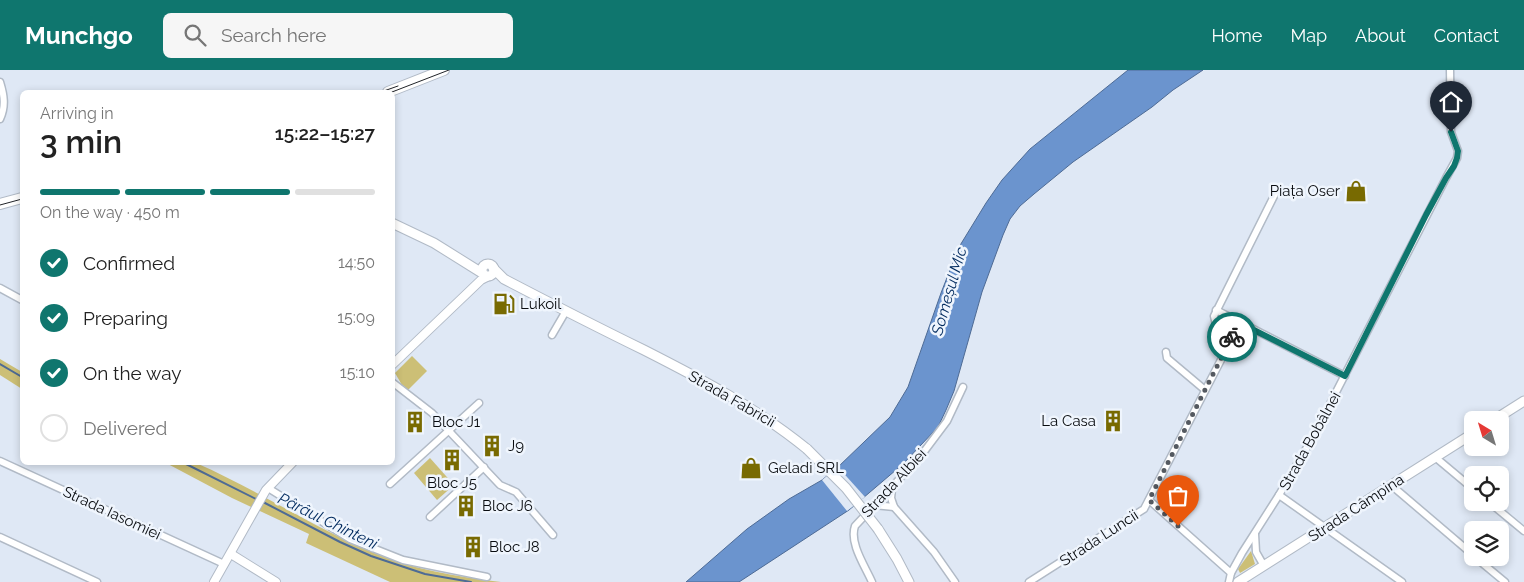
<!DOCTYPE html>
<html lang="en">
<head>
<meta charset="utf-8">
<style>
	body { margin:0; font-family:Raleway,sans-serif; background:#f6f6f6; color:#222; height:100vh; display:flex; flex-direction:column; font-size:19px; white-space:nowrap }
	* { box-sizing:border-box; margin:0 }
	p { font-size:16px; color:#767676 }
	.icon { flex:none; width:28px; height:28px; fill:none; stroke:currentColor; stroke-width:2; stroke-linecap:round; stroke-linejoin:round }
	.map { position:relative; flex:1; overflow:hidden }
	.panel { position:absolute; left:20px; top:20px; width:375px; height:375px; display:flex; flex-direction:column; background:#fff; border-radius:8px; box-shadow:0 2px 8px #0003 }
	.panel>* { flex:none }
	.needle { width:32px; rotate:322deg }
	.tools { position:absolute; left:1464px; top:341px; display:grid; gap:10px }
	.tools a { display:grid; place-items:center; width:45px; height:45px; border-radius:8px; background:#fff; box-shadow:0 2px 8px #0003; font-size:25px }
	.pin { position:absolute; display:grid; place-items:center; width:42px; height:42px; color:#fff; margin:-51px -21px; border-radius:50% 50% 50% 0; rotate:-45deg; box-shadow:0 0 5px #0007 }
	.pin .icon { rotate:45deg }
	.courier { position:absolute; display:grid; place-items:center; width:50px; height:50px; margin:-25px; border:4px solid #0f766e; border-radius:50%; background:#fff; color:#222; box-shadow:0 1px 6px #0007 }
	.head em { font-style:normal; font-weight:600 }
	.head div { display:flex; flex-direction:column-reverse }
	.head { display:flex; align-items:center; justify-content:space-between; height:85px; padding:0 20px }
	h1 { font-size:32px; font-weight:600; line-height:38px }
	.bar { display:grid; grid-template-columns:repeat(4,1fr); gap:8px 5px; align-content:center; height:60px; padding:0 20px }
	.bar i { height:6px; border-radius:4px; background:#e0e0e0 }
	.bar .selected { background:#0f766e }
	.bar p { grid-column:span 4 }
	ol { padding:0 20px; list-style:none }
	li { display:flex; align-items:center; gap:15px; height:55px }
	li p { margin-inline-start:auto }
	li .icon { padding:5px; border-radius:50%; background:#0f766e; color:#fff; stroke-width:4 }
	li:last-child { color:#767676 }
	li i { width:28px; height:28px; border:2px solid #e0e0e0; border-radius:50% }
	header { display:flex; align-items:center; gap:30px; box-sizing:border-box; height:70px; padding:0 25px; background:#0f766e; color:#fff }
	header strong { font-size:24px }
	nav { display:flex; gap:28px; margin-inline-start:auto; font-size:18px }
	.search { width:350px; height:45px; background:#f6f6f6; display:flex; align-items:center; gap:12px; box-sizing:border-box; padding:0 18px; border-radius:8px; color:#767676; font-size:19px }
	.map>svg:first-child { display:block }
	.green { fill:#ccbf76 }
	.water { fill:#6b94ce; stroke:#4e6b95 }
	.pier { fill:#dfe8f5 }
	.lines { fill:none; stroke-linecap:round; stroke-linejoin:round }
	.stream { stroke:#4e6b95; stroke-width:2 }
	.minor-casing { stroke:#b1bac6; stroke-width:9 }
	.tertiary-casing { stroke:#b1bac6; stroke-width:10 }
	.secondary-casing { stroke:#b1bac6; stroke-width:11 }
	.primary-casing { stroke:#b1bac6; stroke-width:12 }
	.minor { stroke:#fff; stroke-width:6 }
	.tertiary { stroke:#fff; stroke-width:8 }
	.secondary { stroke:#fff; stroke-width:9 }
	.primary { stroke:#fff; stroke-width:10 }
	.tram { stroke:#212429; stroke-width:1 }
	.secondary-bridge-casing { stroke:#b1bac6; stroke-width:11; stroke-linecap:butt }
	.secondary-bridge { stroke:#fff; stroke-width:9 }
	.done { stroke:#545960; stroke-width:5; stroke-dasharray:0 9 }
	.route { stroke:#0f766e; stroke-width:6 }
	.labels { text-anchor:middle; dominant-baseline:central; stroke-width:5; stroke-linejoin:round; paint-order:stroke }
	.poi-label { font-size:15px; fill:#090c10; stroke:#eff5fd; text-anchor:start }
	.street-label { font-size:15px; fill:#090c10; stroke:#eff5fd }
	.water-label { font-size:16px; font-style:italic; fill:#012a5e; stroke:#eff5fd }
</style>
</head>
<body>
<header>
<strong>Munchgo</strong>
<div class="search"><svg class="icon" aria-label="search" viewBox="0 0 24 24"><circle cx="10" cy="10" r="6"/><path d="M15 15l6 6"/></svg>Search here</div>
<nav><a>Home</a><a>Map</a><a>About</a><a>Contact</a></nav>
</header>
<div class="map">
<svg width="1524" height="512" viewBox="0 0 1524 512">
	<rect width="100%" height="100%" fill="#dfe8f5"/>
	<g class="green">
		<path d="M1217,245L1236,253L1223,280Z"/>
		<path d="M412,286L427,301L406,322L395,303Z"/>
		<path d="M0,289L22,302V319L0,305Z"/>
		<path d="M430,388L454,415L437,430L414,403Z"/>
		<path d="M166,393H196C256,419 311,456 372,482C411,499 458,507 501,512H390L306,473L309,464L232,428Z"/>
		<path d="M1251,481L1255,494L1240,503L1238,499Z"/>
	</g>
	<path class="water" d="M1128,0H1203L1173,20L1152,37L1073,92L1034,124L1020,136L1010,149L1003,165L982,222L954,321L946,340L938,357L903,394L849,440L739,512H686L747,459L789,429L822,410L838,397L890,347L908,317L941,223L959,177L986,133L1002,110L1030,79Z"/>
	<path class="pier" d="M838,397L865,427L847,441L822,410Z"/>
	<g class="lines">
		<g class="stream">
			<path d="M0,294L22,307"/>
			<path d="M182,392L258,430"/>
			<path d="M263,432L340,472L371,486L425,504L471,512"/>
		</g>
		<g class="minor-casing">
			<g id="minor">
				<path d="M0,12C4,25 6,36 0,49"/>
				<path d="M0,218L22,230"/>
				<path d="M1216,240L1345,306"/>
				<path d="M552,265L566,241"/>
				<path d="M1166,282L1167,288L1205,320"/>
				<path d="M1223,285L1214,246L1277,120"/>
				<path d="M392,312L432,343L500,415L516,422L553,465"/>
				<path d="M1435,387L1472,418"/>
				<path d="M0,391L224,494"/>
				<path d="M390,414L479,333"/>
				<path d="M1391,415L1472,484"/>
				<path d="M268,418L350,469L403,490L487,507"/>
				<path d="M892,419L891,428L894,437L934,482L955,512"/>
				<path d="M1279,425L1402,512"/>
				<path d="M1149,430L1231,503"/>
				<path d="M1489,432L1524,461"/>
				<path d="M874,435L894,437"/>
				<path d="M430,447L484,397"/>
				<path d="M1255,464L1256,482L1264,496"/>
				<path d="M0,467L97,512"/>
				<path d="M1476,488L1505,512"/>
				<path d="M872,512C865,496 849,473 855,456L920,387L947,351L963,317"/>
				<path d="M1029,512L1144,439L1223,286L1238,252"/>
				<path d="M1229,512L1231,503L1242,483L1279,425L1313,367L1446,108L1457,88L1458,81L1451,62L1450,0"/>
			</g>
		</g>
		<g class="tertiary-casing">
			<g id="tertiary">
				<path d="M392,295L481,210L487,207"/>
				<path d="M231,484L276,512"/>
				<path d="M214,512L266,420L293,392"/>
			</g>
		</g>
		<g class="secondary-casing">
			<g id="secondary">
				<path d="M392,153L434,173L482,203"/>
				<circle cx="488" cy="200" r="6"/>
				<path d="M493,198L504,209C550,233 597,257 644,280C701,309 757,338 807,379"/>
				<path d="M1494,350L1524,331"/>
				<path d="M878,459L897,489L909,512"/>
				<path d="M1238,512L1472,364"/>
			</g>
		</g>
		<g class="primary-casing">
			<g id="primary">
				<path d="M388,22L444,0"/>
				<path d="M0,134L22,128"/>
			</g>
		</g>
		<use href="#minor" class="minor"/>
		<use href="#tertiary" class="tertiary"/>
		<use href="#secondary" class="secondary"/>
		<use href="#primary" class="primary"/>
		<g class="tram">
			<path d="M381,22L398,16"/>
			<path d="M392,22L449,0"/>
			<path d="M0,135L22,129"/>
		</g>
		<g class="secondary-bridge-casing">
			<path id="secondary-bridge" d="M807,379L846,418L878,459"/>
		</g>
		<use href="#secondary-bridge" class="secondary-bridge"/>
	</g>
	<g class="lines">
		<path class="done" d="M1178,456L1149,430L1232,267"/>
		<path class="route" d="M1232,267L1238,252L1345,306L1426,145L1446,108L1454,96L1457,88L1458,81L1451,62"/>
	</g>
	<defs>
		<g id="shop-bare" transform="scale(1.725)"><path d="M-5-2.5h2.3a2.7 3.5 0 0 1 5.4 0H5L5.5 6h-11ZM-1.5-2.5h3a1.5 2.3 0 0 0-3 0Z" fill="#786a01" stroke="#eff5fd" stroke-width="2.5" paint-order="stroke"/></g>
		<g id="fuel-bare" transform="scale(1.725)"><path d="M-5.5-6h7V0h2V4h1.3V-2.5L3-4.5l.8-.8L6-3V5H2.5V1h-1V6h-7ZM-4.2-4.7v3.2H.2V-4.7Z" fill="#786a01" stroke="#eff5fd" stroke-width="2.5" paint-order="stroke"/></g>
		<g id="building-bare" transform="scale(1.725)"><path d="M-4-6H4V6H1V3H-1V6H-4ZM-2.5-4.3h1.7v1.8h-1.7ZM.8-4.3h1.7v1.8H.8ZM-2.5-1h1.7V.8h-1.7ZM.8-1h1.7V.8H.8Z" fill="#786a01" stroke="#eff5fd" stroke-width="2.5" paint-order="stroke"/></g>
	</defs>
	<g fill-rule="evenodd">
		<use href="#shop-bare" x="1356" y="121"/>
		<use href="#fuel-bare" x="504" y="234"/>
		<use href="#building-bare" x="1113" y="351"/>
		<use href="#building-bare" x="415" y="352"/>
		<use href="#building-bare" x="492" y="376"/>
		<use href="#building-bare" x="452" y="390"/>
		<use href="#shop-bare" x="751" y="398"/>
		<use href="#building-bare" x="466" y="436"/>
		<use href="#building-bare" x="473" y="477"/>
	</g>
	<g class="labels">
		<g class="poi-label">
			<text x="1340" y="121" text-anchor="end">Piața Oser</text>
			<text x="520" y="234">Lukoil</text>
			<text x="1096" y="351" text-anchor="end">La Casa</text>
			<text x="432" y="352">Bloc J1</text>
			<text x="508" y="376">J9</text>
			<text x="768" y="398">Geladi SRL</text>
			<text x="452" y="413" text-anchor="middle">Bloc J5</text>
			<text x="482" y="436">Bloc J6</text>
			<text x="489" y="477">Bloc J8</text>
		</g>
		<g class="street-label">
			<text transform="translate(732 329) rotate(30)">Strada Fabricii</text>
			<text transform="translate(1310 371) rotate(-61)">Strada Bobâlnei</text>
			<text transform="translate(894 413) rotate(-47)">Strada Albiei</text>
			<text transform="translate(1356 438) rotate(-33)">Strada Câmpina</text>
			<text transform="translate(112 443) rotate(25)">Strada Iasomiei</text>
			<text transform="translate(1099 468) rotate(-33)">Strada Luncii</text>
		</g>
		<g class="water-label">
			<text transform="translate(949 221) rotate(-74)">Someșul Mic</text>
			<text transform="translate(328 451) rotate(26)">Pârâul Chinteni</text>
		</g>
	</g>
</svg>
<div class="tools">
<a><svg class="needle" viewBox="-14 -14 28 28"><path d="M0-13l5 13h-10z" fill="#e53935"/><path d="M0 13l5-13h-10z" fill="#767676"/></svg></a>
<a><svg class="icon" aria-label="locate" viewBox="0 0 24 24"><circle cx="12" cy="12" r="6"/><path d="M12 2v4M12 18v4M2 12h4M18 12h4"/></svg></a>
<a><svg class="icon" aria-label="layers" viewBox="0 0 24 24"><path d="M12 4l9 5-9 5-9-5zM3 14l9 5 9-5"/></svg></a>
</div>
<div class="pin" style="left:1178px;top:456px;background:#ea580c"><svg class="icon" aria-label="bag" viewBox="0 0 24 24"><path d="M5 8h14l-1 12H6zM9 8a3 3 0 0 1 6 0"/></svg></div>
<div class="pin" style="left:1451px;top:62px;background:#1f2937"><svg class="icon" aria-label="home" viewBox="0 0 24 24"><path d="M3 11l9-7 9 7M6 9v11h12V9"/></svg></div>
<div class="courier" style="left:1232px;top:267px"><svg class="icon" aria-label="bike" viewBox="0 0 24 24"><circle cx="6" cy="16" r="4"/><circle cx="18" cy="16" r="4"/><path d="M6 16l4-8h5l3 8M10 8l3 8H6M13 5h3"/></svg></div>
<section class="panel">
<div class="head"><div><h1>3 min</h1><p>Arriving in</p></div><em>15:22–15:27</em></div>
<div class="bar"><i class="selected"></i><i class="selected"></i><i class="selected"></i><i></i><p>On the way · 450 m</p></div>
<ol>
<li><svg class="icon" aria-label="check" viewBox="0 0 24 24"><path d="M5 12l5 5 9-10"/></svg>Confirmed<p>14:50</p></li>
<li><svg class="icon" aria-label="check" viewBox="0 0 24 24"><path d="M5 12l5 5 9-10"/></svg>Preparing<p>15:09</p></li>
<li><svg class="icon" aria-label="check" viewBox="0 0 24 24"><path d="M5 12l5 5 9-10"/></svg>On the way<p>15:10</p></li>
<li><i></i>Delivered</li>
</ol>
</section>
</div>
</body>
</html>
